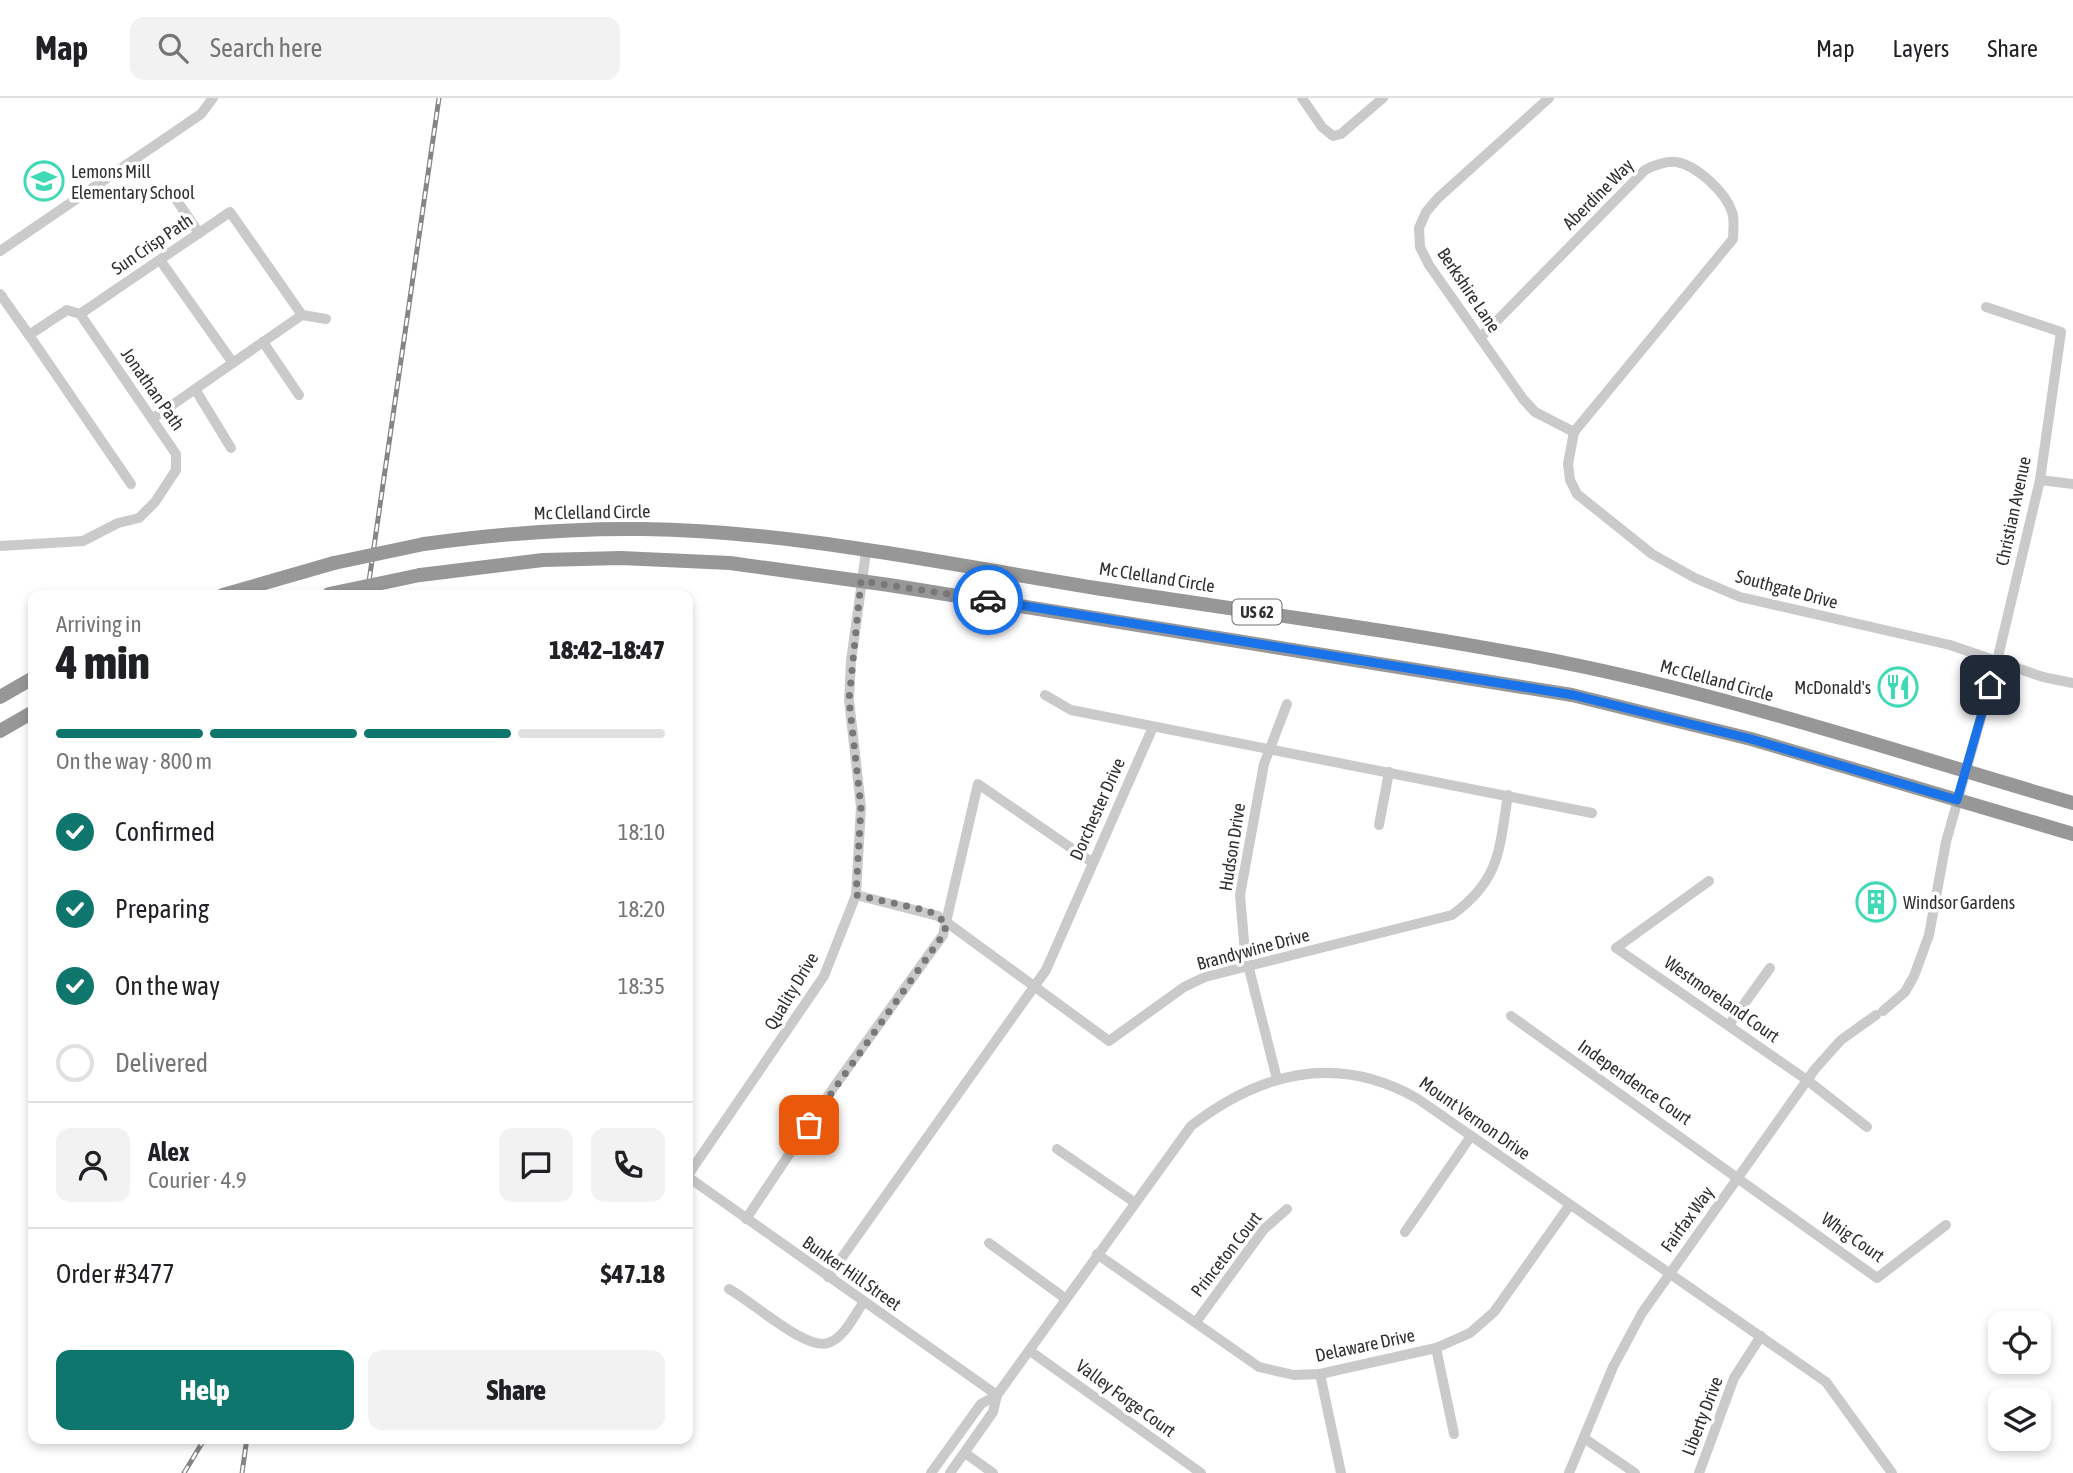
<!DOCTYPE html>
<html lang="en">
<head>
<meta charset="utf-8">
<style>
	body { margin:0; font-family:"Asap Condensed",sans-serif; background:#f2f2f2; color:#202124; height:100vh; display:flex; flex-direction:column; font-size:26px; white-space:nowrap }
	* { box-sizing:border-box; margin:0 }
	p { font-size:23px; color:#757577 }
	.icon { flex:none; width:38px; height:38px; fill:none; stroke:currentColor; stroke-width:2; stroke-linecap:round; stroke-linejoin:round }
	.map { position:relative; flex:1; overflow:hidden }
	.details { position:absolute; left:28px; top:492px; width:665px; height:854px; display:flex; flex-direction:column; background:#fff; border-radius:14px; box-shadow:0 4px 10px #0003 }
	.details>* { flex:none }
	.controls { position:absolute; left:1988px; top:1213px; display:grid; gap:14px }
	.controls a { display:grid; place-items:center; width:63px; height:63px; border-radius:14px; background:#fff; box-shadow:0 4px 10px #0003; font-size:35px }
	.pin { position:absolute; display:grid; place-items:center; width:60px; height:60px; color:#fff; margin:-30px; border-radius:14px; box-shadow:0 4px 10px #0006 }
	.courier { position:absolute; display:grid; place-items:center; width:70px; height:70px; margin:-35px; border:5px solid #1a73e8; border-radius:50%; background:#fff; color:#222; box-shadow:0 2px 9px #0007 }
	.overview em { font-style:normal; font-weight:800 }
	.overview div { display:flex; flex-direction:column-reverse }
	.overview { display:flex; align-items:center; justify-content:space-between; height:119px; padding:0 28px }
	h1 { font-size:46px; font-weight:800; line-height:52px }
	.bar { display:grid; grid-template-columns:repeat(4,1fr); gap:10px 7px; align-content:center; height:84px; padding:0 28px }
	.bar i { height:9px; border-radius:5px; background:#e0e0e0 }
	.bar .selected { background:#0f766e }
	.bar p { grid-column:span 4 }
	.line { display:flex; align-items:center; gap:18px; padding:0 28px; border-top:2px solid #e0e0e0 }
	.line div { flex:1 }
	.round { display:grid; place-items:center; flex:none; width:74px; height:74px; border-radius:14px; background:#f2f2f2 }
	ol { padding:0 28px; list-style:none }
	li { display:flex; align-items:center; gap:21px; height:77px }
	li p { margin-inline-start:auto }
	li .icon { padding:7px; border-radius:50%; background:#0f766e; color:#fff; stroke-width:4 }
	li:last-child { color:#757577 }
	li i { width:38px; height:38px; border:4px solid #e0e0e0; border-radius:50% }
	.button { display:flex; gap:14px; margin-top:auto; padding:14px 28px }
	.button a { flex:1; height:80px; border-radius:14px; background:#0f766e; color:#fff; font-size:28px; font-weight:800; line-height:80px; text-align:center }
	.button a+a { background:#f2f2f2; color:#202124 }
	header { display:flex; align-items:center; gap:42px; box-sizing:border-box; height:98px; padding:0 35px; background:#fff; border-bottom:2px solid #e0e0e0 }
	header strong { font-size:33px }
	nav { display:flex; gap:38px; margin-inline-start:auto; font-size:24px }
	.search { width:490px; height:63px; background:#f2f2f2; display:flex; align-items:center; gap:18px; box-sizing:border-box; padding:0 24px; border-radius:14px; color:#757577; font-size:26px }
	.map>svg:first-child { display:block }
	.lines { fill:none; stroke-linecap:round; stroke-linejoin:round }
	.minor { stroke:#cacaca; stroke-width:10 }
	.highway { stroke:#979797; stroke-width:14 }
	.rail-casing { stroke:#858585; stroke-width:5 }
	.rail { stroke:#fff; stroke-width:2.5; stroke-dasharray:8; stroke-linecap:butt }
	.highway-bridge { stroke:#979797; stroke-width:14 }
	.done { stroke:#787878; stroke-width:7; stroke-dasharray:0 12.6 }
	.route { stroke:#1a73e8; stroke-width:9 }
	.labels { text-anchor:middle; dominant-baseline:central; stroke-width:7; stroke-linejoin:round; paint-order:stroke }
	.shield { fill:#fff; stroke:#6e6e6e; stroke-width:2 }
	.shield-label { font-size:16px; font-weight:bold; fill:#303030 }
	.poi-label { font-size:18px; fill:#303030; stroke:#fff; text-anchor:start }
	.street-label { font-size:18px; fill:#303030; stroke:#fff }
</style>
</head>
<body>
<header>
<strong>Map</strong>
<div class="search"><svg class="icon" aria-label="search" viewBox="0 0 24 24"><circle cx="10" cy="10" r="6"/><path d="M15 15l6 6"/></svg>Search here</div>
<nav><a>Map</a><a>Layers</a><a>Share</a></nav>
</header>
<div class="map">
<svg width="2073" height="1375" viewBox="0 0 2073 1375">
	<rect width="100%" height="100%" fill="#fff"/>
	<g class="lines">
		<g class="minor">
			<path d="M1302,0L1322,29L1333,38L1341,36L1383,0"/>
			<path d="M1549,0L1438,100L1426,114L1419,130L1420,149L1429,167L1523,301L1535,314L1574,334"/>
			<path d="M173,97L199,135"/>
			<path d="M0,153L201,16L213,0"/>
			<path d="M160,162L233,265"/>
			<path d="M0,196L29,237L67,212L80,216L230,114L302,217"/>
			<path d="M29,237L131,386"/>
			<path d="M1480,240L1645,72C1655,67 1665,63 1676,64C1697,67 1726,95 1732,114C1735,122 1733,133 1733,141L1574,334L1568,366L1570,382L1577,396L1652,456L1695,480L1740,499L1950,547L2043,579L2073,585"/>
			<path d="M263,244L299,297"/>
			<path d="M195,291L231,350"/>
			<path d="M152,321L302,217L326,221"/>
			<path d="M2040,382L2073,386"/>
			<path d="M0,448L83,443L118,425L139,420L155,404L176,372V356L80,216"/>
			<path d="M1045,597L1071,612L1592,715"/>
			<path d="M1379,727L1389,674"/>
			<path d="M1709,783L1616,850L1807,982L1867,1029"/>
			<path d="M856,797L938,818L1109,943L1184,889L1205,879L1452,817C1500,782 1499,753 1508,697"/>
			<path d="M1883,913L1905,894L1914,878L1929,837L1946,744L1997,563L2040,382L2061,234L1986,209"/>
			<path d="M1511,918L1877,1180L1946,1127"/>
			<path d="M1729,927L1770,870"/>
			<path d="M1277,981L1245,855L1240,797L1264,666L1287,606"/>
			<path d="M1057,1051L1134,1104"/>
			<path d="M688,1077L824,878L856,797L861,709L849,602L851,563L866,454"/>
			<path d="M688,1079L997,1297"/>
			<path d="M746,1121L834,989L943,837L978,686L1093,765"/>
			<path d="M1405,1134L1471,1038"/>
			<path d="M989,1145L1066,1201"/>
			<path d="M1097,1156L1259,1269L1294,1277L1320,1276L1436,1250L1470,1235L1494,1214L1569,1108"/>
			<path d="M828,1179L1046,872L1153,629"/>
			<path d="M729,1191C750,1202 806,1253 828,1245C844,1240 854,1218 863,1205"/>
			<path d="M1196,1224L1264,1131L1287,1111"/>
			<path d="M1436,1250L1454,1336"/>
			<path d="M1030,1253L1201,1375"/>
			<path d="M1320,1276L1341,1375"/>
			<path d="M1584,1340L1635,1375"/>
			<path d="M965,1355L993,1375"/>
			<path d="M931,1375L981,1306L997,1297"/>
			<path d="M950,1375L993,1314L997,1297L1191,1028C1261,974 1338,955 1418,1001L1826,1284L1892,1375"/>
			<path d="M1569,1375L1613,1269L1642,1215L1815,971L1841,942L1876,917"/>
			<path d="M1699,1375L1734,1280L1761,1238"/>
		</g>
		<g class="highway">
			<path d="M424,446C497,436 569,430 643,431C797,433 951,467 1102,491C1263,516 1426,536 1585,569C1750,604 1911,658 2073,705"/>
			<path d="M420,477L543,462L621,460L730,465L889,487L1572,597L1751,641L2073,736"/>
			<path d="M223,497L334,465"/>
			<path d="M0,599L33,580"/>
			<path d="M0,633L33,614"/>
		</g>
		<g class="rail-casing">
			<g id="rail">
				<path d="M367,497L439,0"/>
				<path d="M184,1375L205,1340"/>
				<path d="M242,1375L247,1340"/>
			</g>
		</g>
		<use href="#rail" class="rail"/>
		<g class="highway-bridge">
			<path d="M334,465L424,446"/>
			<path d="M329,496L420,477"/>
		</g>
	</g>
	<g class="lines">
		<path class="done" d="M809,1027L943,837L947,825L929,813L856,797L861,709L849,602L861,483L988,502"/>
		<path class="route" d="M988,502L1573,597L1751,641L1957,702L1990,587"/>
	</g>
	<defs>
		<g id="school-ring" transform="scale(2.0125)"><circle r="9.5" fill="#fff" stroke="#40d9b5" stroke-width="1.5"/><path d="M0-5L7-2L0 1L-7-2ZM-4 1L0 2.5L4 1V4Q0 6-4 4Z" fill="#40d9b5"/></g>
		<g id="restaurant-ring" transform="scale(2.0125)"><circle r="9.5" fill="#fff" stroke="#40d9b5" stroke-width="1.5"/><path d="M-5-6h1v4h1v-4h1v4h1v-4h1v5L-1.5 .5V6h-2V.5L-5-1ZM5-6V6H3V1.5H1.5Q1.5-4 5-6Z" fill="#40d9b5"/></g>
		<g id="building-ring" transform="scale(2.0125)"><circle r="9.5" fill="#fff" stroke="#40d9b5" stroke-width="1.5"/><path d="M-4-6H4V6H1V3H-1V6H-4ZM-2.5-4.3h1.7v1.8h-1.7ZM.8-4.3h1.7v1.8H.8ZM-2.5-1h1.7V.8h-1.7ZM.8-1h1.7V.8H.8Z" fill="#40d9b5"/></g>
	</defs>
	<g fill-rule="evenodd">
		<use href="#school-ring" x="44" y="83"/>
		<use href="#restaurant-ring" x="1898" y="589"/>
		<use href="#building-ring" x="1876" y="804"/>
	</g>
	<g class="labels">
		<rect class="shield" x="1232.5" y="501.5" width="49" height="25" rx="5"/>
		<g class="shield-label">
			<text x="1257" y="514">US 62</text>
		</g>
		<g class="poi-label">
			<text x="71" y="73">Lemons Mill<tspan x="71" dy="21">Elementary School</tspan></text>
			<text x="1871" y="589" text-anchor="end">McDonald's</text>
			<text x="1903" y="804">Windsor Gardens</text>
		</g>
		<g class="street-label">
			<text transform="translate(1598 96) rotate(-45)">Aberdine Way</text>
			<text transform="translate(152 146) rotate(-34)">Sun Crisp Path</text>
			<text transform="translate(1469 192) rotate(56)">Berkshire Lane</text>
			<text transform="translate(153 291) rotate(55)">Jonathan Path</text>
			<text transform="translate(2013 413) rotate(-78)">Christian Avenue</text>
			<text transform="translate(592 414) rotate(-1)">Mc Clelland Circle</text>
			<text transform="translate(1157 479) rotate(9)">Mc Clelland Circle</text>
			<text transform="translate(1787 491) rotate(15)">Southgate Drive</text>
			<text transform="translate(1717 582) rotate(15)">Mc Clelland Circle</text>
			<text transform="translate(1097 711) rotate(-66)">Dorchester Drive</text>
			<text transform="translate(1232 749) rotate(-81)">Hudson Drive</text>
			<text transform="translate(1253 851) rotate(-15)">Brandywine Drive</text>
			<text transform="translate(791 893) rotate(-59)">Quality Drive</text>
			<text transform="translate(1722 901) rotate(35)">Westmoreland Court</text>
			<text transform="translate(1635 984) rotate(35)">Independence Court</text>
			<text transform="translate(1475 1020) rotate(35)">Mount Vernon Drive</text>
			<text transform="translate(1687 1121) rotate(-54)">Fairfax Way</text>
			<text transform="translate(1853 1139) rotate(35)">Whig Court</text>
			<text transform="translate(1226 1156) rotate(-52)">Princeton Court</text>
			<text transform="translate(852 1175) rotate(35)">Bunker Hill Street</text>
			<text transform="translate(1365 1247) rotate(-12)">Delaware Drive</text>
			<text transform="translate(1126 1300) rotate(36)">Valley Forge Court</text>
			<text transform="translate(1702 1318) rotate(-69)">Liberty Drive</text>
		</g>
	</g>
</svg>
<div class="controls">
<a><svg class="icon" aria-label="locate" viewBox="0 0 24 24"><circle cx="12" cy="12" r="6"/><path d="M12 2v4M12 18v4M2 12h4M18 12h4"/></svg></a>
<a><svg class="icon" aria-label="layers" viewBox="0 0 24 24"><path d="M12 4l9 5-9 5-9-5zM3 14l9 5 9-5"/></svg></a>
</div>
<div class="pin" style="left:809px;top:1027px;background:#ea580c"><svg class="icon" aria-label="bag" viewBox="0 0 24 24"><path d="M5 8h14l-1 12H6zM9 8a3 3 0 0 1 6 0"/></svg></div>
<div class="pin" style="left:1990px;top:587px;background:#1f2937"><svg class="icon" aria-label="home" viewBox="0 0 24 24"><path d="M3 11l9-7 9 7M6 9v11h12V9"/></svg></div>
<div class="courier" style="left:988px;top:502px"><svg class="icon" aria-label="car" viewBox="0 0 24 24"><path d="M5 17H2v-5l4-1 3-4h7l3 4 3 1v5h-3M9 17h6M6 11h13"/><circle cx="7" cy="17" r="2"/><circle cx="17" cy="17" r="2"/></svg></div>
<section class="details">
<div class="overview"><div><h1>4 min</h1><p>Arriving in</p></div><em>18:42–18:47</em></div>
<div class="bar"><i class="selected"></i><i class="selected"></i><i class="selected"></i><i></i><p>On the way · 800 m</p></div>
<ol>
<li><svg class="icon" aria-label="check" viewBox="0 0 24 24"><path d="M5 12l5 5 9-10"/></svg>Confirmed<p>18:10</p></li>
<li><svg class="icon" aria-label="check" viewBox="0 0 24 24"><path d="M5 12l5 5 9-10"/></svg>Preparing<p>18:20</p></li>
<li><svg class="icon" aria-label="check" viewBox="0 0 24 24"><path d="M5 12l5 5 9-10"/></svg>On the way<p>18:35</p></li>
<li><i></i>Delivered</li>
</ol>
<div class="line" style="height:126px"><a class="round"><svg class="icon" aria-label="person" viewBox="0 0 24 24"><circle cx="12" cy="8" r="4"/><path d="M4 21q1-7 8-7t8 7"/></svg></a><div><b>Alex</b><p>Courier · 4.9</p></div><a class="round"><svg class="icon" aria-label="chat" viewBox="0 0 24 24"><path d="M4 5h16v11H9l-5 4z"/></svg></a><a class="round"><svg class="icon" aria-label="phone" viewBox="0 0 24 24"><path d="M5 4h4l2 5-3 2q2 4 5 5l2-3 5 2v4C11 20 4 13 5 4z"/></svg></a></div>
<div class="line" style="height:91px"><div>Order #3477</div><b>$47.18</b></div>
<div class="button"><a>Help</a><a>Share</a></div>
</section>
</div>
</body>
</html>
